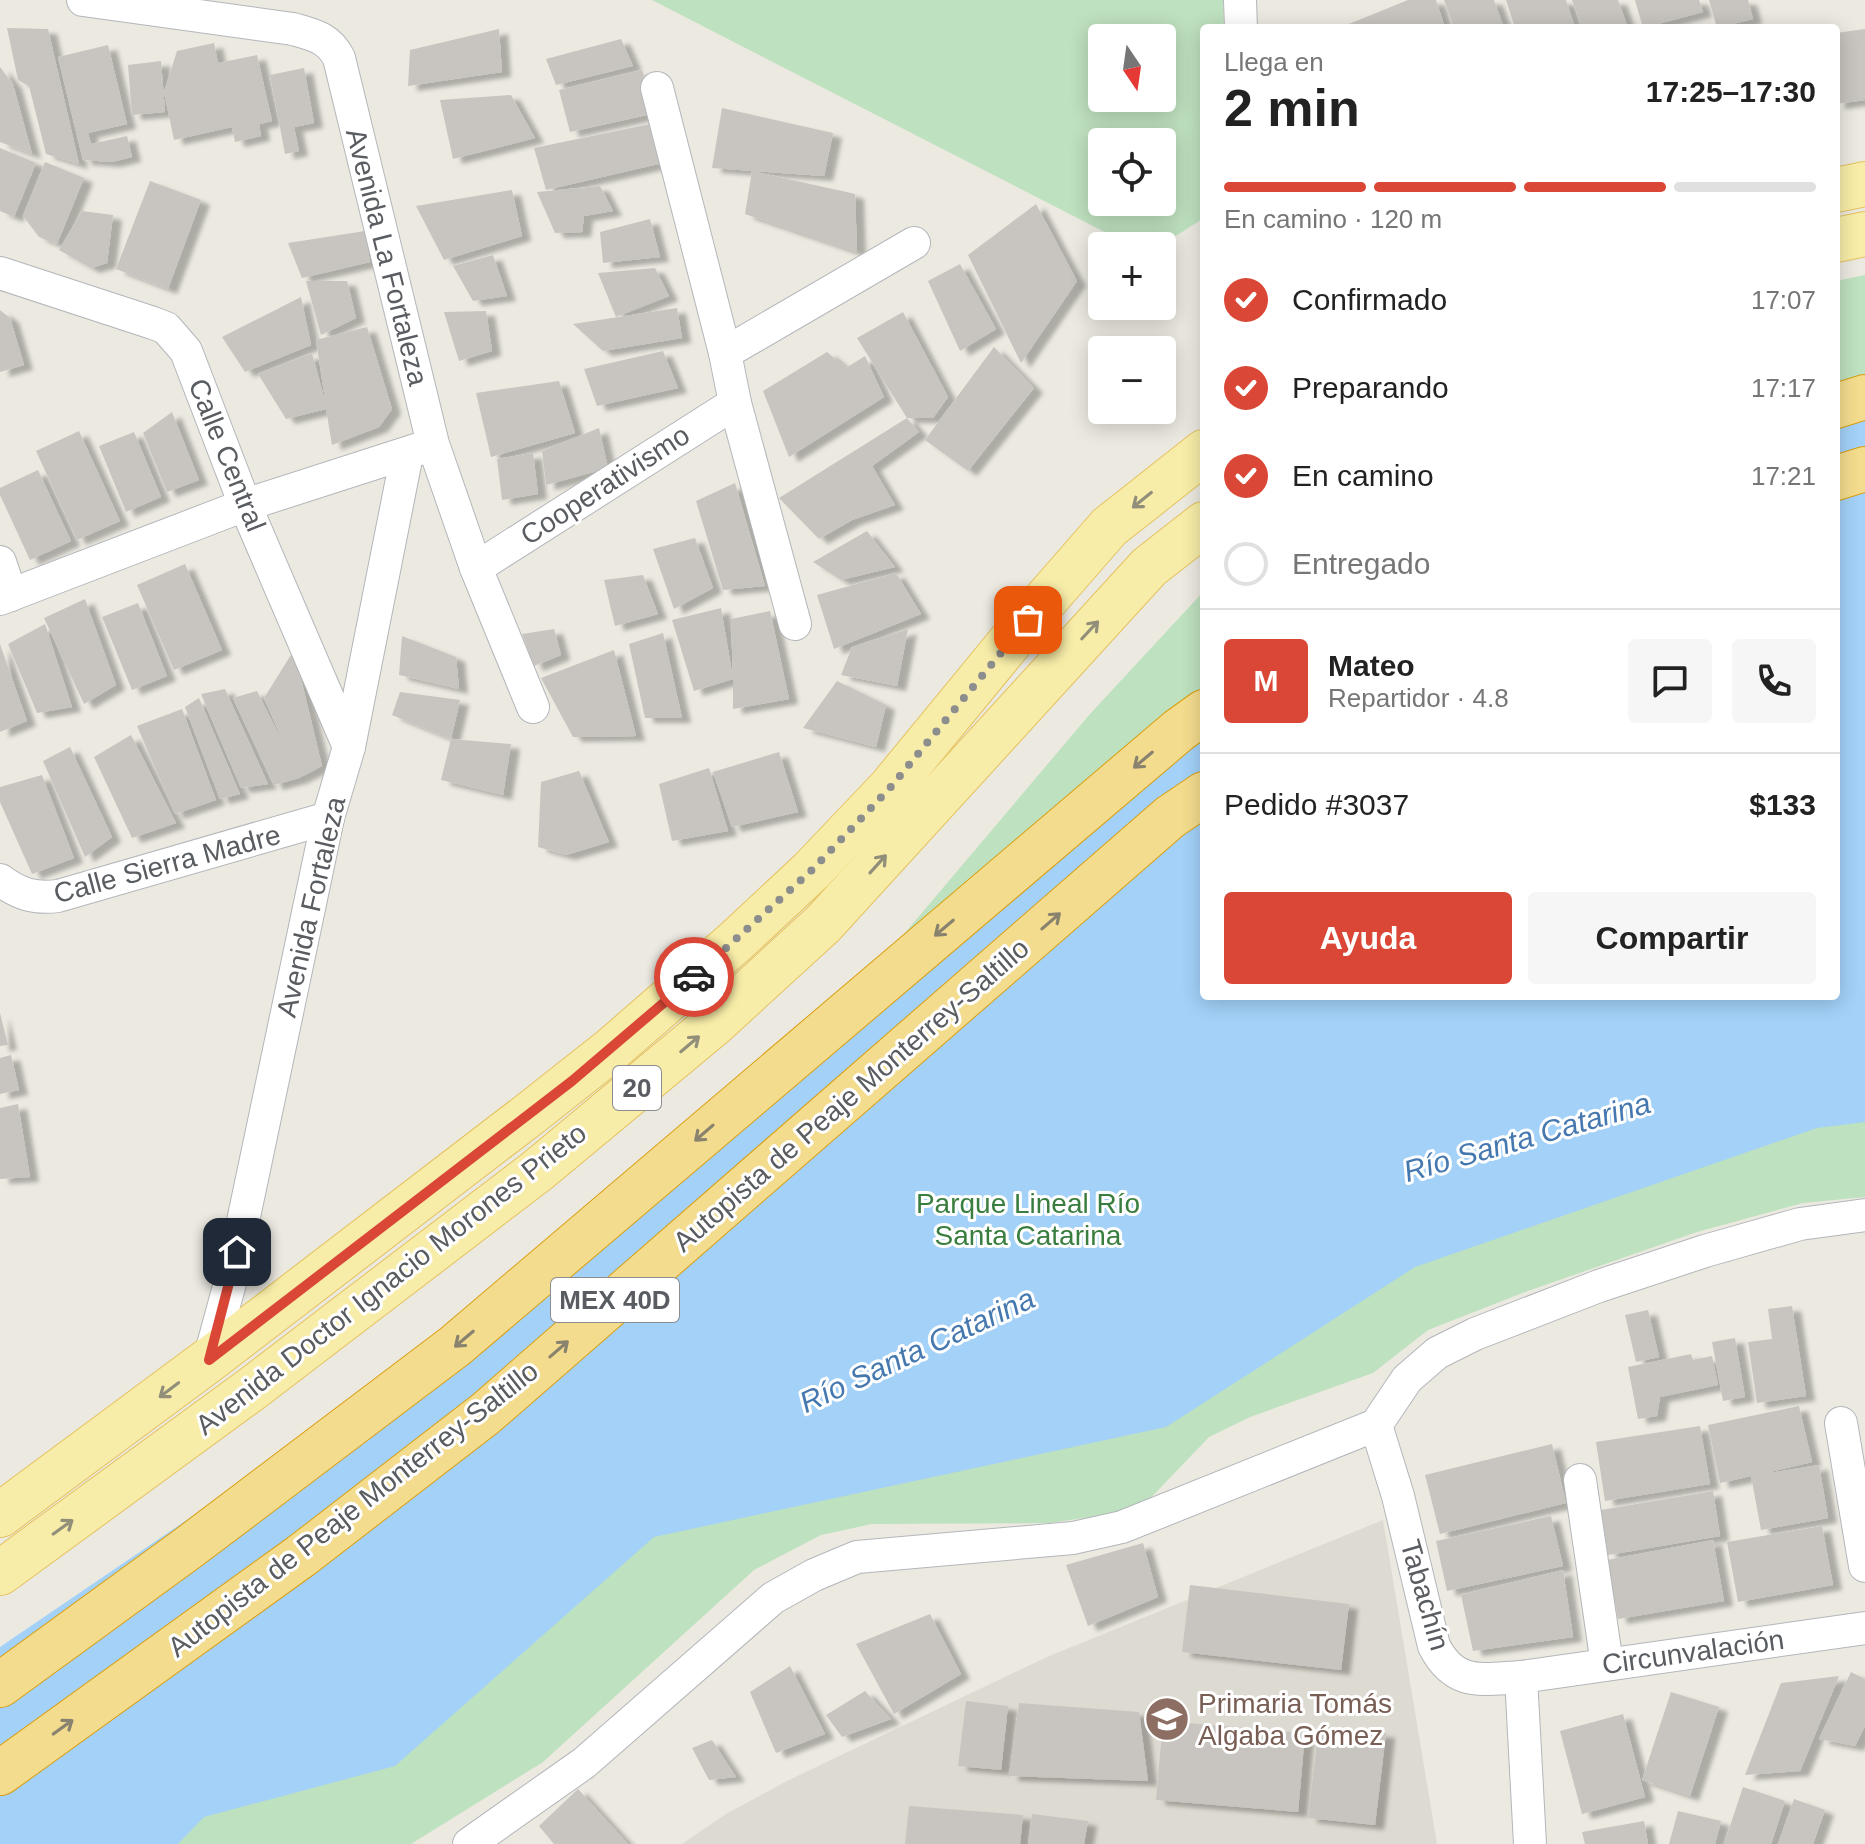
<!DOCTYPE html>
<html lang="es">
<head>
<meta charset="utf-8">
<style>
	body { margin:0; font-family:Helvetica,sans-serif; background:#f6f6f6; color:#222; height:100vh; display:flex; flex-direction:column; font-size:30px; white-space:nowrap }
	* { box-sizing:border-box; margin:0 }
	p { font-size:26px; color:#767676 }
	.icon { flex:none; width:44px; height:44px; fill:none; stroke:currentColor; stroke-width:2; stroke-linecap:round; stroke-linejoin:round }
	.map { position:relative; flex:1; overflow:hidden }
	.sheet { position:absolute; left:1200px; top:24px; width:640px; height:976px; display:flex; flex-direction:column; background:#fff; border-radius:8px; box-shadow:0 4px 20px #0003 }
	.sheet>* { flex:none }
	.needle { width:52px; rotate:167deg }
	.controls { position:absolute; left:1088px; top:24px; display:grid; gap:16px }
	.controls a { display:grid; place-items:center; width:88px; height:88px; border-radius:8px; background:#fff; box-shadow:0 4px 20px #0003; font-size:40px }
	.pin { position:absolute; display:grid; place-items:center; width:68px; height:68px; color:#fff; margin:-34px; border-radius:16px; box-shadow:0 4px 12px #0006 }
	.courier { position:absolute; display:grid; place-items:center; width:80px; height:80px; margin:-40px; border:6px solid #da4736; border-radius:50%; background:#fff; color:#222; box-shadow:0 2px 10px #0007 }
	.head em { font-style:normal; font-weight:800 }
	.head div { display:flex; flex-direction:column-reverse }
	.head { display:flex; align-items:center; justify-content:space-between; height:136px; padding:0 24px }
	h1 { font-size:52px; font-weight:800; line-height:60px }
	.bar { display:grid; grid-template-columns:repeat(4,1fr); gap:12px 8px; align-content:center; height:96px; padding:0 24px }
	.bar i { height:10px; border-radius:6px; background:#e0e0e0 }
	.bar .selected { background:#da4736 }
	.bar p { grid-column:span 4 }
	.line { display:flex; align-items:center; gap:20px; padding:0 24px; border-top:2px solid #e0e0e0 }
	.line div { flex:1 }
	.round { display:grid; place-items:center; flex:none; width:84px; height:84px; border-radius:8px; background:#f6f6f6 }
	ol { padding:0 24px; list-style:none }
	li { display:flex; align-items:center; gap:24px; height:88px }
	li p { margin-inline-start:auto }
	li .icon { padding:8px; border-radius:50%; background:#da4736; color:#fff; stroke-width:4 }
	li:last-child { color:#767676 }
	li i { width:44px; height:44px; border:4px solid #e0e0e0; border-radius:50% }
	.action { display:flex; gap:16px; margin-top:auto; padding:16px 24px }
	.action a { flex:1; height:92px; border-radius:8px; background:#da4736; color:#fff; font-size:32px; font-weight:800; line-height:92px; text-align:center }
	.action a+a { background:#f6f6f6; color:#222 }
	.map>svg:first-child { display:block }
	.education { fill:#dddad1 }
	.green { fill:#bee1bf; fill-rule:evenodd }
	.water { fill:#a3d1f8 }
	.building { fill:#c8c5c0; filter:url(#shadow) }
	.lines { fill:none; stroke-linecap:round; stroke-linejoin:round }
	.minor-casing { stroke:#b3b6ba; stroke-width:34 }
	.primary-casing { stroke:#e5c25f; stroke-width:46 }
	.motorway-casing { stroke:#d99f11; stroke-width:46 }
	.minor { stroke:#fff; stroke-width:32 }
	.primary { stroke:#f8eda8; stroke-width:44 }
	.motorway { stroke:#f4dc8e; stroke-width:44 }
	.oneway { stroke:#918f79 }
	.oneway2 { stroke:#88826e }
	.done { stroke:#8c8d8d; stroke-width:8; stroke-dasharray:0 14.4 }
	.route { stroke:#da4736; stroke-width:10 }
	.labels { text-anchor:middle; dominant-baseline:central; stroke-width:6; stroke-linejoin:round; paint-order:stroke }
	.shield { fill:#fff; stroke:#8b8d90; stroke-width:2 }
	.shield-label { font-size:26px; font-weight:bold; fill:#595c60 }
	.street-label { font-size:28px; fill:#595c60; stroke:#fff }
	.park-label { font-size:28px; fill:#3a7e3f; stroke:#fff }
	.education-label { font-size:28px; fill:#785e54; stroke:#fff; text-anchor:start }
	.water-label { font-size:30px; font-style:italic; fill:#4678b0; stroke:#fff }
</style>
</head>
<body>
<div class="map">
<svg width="1865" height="1844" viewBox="0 0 1865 1844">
	<defs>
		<filter id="shadow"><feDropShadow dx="9" dy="5" stdDeviation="2" flood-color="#0004"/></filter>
	</defs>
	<rect width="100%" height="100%" fill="#ebe9e0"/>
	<path class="education" d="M1383,1520L1437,1844H682L726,1814L789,1780L1047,1657Z"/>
	<g class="green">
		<path d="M652,0H1223L1224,28H1204V218L1160,246H1132ZM1102,38H1162V98H1102ZM1102,142H1162V202H1102Z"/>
		<path d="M1865,275V1197L1803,1203L1697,1232L1525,1292L1428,1330L1373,1373L1250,1417L1209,1437L1139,1510L1049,1523L872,1524L821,1535L754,1570L543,1762L411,1844H0L29,1638L493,1293L860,986L1090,714L1204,591V996H1836V281Z"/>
	</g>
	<path class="water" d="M1865,402V1122L1817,1128L1415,1267L1166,1427L654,1537L395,1766L204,1817L178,1844H0V1647L444,1345L1204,691V996H1836V409Z"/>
	<g class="building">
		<path d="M1408,0H1436L1445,28H1339Z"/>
		<path d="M1444,0H1494L1504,28H1454Z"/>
		<path d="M1506,0H1566L1575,27L1515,28Z"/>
		<path d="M1572,0H1618L1628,28H1582Z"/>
		<path d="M1635,0H1699L1703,12L1643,28Z"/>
		<path d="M1709,0H1748L1753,19L1717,28Z"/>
		<path d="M7,28L48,29L79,164L46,154L29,86L18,80Z"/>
		<path d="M499,29L502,72L408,86L410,50Z"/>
		<path d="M1865,29V100L1836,104V33Z"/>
		<path d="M621,39L633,66L556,85L546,59Z"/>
		<path d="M214,43L218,63L257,55L272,121L259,124L261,136L235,142L232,127L174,140L164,92L177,51Z"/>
		<path d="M108,45L127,124L88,133L91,144L127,136L132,157L112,162L83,160L58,57Z"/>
		<path d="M161,61L165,112L132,115L128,65Z"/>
		<path d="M0,67L13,84L32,154L0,142Z"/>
		<path d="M304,68L314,123L294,127L299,151L285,154L270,75Z"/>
		<path d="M642,70L656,113L570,132L559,90Z"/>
		<path d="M511,95L535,138L453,159L440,100Z"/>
		<path d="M722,108L833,133L824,176L712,168Z"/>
		<path d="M655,123L667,162L546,190L534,148Z"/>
		<path d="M0,148L36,163L14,217L0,211Z"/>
		<path d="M45,162L84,178L57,244L39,237L23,216Z"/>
		<path d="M752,171L855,194L857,252L745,214Z"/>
		<path d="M150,181L201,200L168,289L116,269Z"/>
		<path d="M600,186L613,211L584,216L582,232L555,233L537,192Z"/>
		<path d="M512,190L522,236L444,260L416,206Z"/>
		<path d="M1036,204L1077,281L1021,363L968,255Z"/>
		<path d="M82,211L113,215L107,263L91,268L59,250Z"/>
		<path d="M650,219L660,257L603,263L600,232Z"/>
		<path d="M365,231L370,262L302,278L288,243Z"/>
		<path d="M493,255L507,296L473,301L453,266Z"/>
		<path d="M960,264L996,329L960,351L928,281Z"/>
		<path d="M655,268L669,296L616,317L598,273Z"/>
		<path d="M306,281H347L356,318L321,335Z"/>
		<path d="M301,297L311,345L245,372L222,337Z"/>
		<path d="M677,308L682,338L603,351L573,324Z"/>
		<path d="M0,310L10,318L24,365L0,372Z"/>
		<path d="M486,311L492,351L459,361L444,312Z"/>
		<path d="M903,312L948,397L933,418H907L857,338Z"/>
		<path d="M367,327L392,409L379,427L332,445L326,409L286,419L258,374L312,353L326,405L316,340Z"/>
		<path d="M994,347L1034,388L968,471L925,440Z"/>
		<path d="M663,351L678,388L597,406L584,369Z"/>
		<path d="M827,352L846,368L865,356L884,397L789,457L763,391Z"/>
		<path d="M559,381L575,433L491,457L476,393Z"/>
		<path d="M172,412L199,480L167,492L143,433Z"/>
		<path d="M907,418L919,432L872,466L895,505L852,520L819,539L779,498Z"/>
		<path d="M599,428L608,468L546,485L542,451Z"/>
		<path d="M79,431L120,521L77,540L36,451Z"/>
		<path d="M134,432L161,497L126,512L99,446Z"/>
		<path d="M533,453L538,494L502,500L497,459Z"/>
		<path d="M38,470L71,541L30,560L0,495V488Z"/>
		<path d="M735,483L765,586L723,590L696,501Z"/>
		<path d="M867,531L895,567L841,580L813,562Z"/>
		<path d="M695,538L713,588L674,609L653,549Z"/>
		<path d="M185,564L222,650L174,670L137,585Z"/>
		<path d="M896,573L921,614L834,649L817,595Z"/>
		<path d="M643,575L658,614L615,626L604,580Z"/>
		<path d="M85,599L116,685L84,704L44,618Z"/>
		<path d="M138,603L167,676L132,690L102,617Z"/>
		<path d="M721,608L733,679L731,619L770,611L789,699L733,709V679L694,691L672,620Z"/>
		<path d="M45,624L72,707L37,713L8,644Z"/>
		<path d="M554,629L561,655L534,666L522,634Z"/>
		<path d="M908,629L897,686L841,675L852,647Z"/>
		<path d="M663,633L682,718H645L629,644Z"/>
		<path d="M402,636L456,657L459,689L399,675Z"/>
		<path d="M0,644L27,721L0,732Z"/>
		<path d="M294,650L322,766L299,778L274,785L233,698L257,691L289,755L264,698Z"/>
		<path d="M614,650L636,736L573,737L541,678Z"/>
		<path d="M837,681L886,705L876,747L803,728Z"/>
		<path d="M225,689L268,784L241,788L201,694Z"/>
		<path d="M400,692L460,700L451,739L392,715Z"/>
		<path d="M199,698L240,794L220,799L185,707Z"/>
		<path d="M182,709L216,800L175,814L137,726Z"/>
		<path d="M131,735L176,823L132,838L94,757Z"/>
		<path d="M451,739L511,744L503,795L441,780Z"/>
		<path d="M70,747L112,837L85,857L43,761Z"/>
		<path d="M779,752L798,812L732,827L713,772Z"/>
		<path d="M709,768L728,831L672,841L659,784Z"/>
		<path d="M579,771L609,842L566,855L538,847L541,782Z"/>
		<path d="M42,775L74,858L32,874L0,802V787Z"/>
		<path d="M0,1013L8,1045L0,1046Z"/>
		<path d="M11,1055L19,1090L0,1094V1058Z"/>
		<path d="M18,1104L30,1177L0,1179V1108Z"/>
		<path d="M1792,1306L1806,1396L1757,1403L1748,1342L1772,1339L1768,1309Z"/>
		<path d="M1648,1310L1659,1357L1636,1362L1625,1315Z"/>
		<path d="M1735,1338L1745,1397L1723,1401L1712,1342Z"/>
		<path d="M1691,1354L1693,1360L1712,1356L1718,1385L1660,1397L1657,1416L1638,1419L1628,1367Z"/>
		<path d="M1799,1406L1812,1462L1757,1475L1819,1465L1828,1518L1761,1530L1751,1476L1720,1483L1708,1425Z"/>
		<path d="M1700,1426L1710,1484L1605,1501L1596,1442Z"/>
		<path d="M1552,1444L1566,1503L1440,1534L1425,1475Z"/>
		<path d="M1713,1491L1720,1536L1608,1555L1601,1510Z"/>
		<path d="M1551,1516L1563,1566L1447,1591L1436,1541Z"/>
		<path d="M1822,1526L1833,1585L1738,1602L1727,1542Z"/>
		<path d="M1713,1540L1724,1601L1618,1619L1607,1560Z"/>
		<path d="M1143,1543L1158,1597L1088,1626L1066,1565Z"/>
		<path d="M1563,1570L1573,1637L1473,1651L1461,1595Z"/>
		<path d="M1190,1585L1349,1604L1341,1670L1182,1652Z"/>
		<path d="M930,1614L961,1674L894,1714L856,1644Z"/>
		<path d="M790,1666L825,1734L776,1753L750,1692Z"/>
		<path d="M1851,1672L1865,1679V1726L1855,1746L1819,1739Z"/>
		<path d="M1839,1676L1800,1771L1745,1775L1781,1683Z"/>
		<path d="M865,1691L891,1719L842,1737L826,1715Z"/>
		<path d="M1671,1692L1719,1707L1690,1796L1642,1780Z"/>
		<path d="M966,1701L1008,1706L1001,1770L958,1766Z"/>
		<path d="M1019,1703L1139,1712L1148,1781L1009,1776Z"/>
		<path d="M1623,1714L1645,1797L1582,1814L1560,1731Z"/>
		<path d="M1163,1721L1305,1733L1298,1812L1156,1800Z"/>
		<path d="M1319,1726L1386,1733L1375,1825L1308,1818Z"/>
		<path d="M712,1740L736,1777L709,1780L692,1748Z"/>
		<path d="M1743,1787L1785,1801L1771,1844H1724Z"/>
		<path d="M578,1789L628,1844H554L539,1826Z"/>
		<path d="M1794,1799L1825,1810L1813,1844H1778Z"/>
		<path d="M909,1806L1023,1815L1020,1844H905Z"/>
		<path d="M1678,1811L1721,1821L1715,1844H1669Z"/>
		<path d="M1032,1814L1088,1821L1084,1844H1028Z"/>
		<path d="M1644,1821L1648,1844H1585L1582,1832Z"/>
	</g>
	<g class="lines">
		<g class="minor-casing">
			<g id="minor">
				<path d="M83,0L293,29C314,35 329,38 339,58L433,444L476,568L533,707"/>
				<path d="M1240,0L1241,28"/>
				<path d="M657,88L725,353L735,403L795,624"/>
				<path d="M0,273L153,323L166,328L186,351L245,505L349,747"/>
				<path d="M725,353L914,243"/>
				<path d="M0,562L11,595"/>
				<path d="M476,568L735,403"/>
				<path d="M0,599L245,505L422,448"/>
				<path d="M0,880C19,894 34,899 58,896L328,818"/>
				<path d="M209,1360L230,1283L328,818L349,747L407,454"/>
				<path d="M1841,1423L1865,1566"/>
				<path d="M1376,1425L1398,1496L1434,1646C1455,1687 1481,1679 1521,1677L1865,1628"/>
				<path d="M1580,1480L1607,1664"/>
				<path d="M1521,1677L1530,1844"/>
				<path d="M469,1844L584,1763L773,1598L814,1575L857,1557L1073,1538L1122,1527L1376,1425L1407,1379L1437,1353L1475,1334L1599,1286L1705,1251L1800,1224L1865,1215"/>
			</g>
		</g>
		<g class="primary-casing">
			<g id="primary">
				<path d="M1836,190L1865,184"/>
				<path d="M1836,240L1865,234"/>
				<path d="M0,1515L209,1360L531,1113L612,1049L736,941L811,871L890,788L1028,620L1109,527L1204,452"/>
				<path d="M0,1573L253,1388L537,1171L715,1023L823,924L1149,567L1204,524"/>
			</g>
		</g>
		<g class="motorway-casing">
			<g id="motorway">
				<path d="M1836,406L1865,397"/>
				<path d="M1836,478L1865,469"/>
				<path d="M0,1685L188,1548L455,1346L1179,730L1204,712"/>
				<path d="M0,1773L301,1556L485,1414L1170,817L1204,794"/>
			</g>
		</g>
		<use href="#minor" class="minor"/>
		<use href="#primary" class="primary"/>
		<use href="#motorway" class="motorway"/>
	</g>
	<defs><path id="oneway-shaft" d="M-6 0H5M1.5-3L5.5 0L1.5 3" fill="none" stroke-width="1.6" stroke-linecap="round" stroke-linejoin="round" transform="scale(2)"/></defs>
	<g class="oneway">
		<use href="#oneway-shaft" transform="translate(1142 500) rotate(141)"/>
		<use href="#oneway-shaft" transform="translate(1090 630) rotate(-47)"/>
		<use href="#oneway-shaft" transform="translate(878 864) rotate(-48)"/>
		<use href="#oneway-shaft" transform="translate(690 1044) rotate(-40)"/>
		<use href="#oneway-shaft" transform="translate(169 1390) rotate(143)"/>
		<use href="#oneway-shaft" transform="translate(63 1527) rotate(-36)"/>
	</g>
	<g class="oneway2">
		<use href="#oneway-shaft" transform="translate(1143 760) rotate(140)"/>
		<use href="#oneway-shaft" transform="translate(1051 921) rotate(-41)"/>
		<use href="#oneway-shaft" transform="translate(944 928) rotate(140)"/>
		<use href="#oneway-shaft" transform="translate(704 1133) rotate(139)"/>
		<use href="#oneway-shaft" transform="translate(464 1339) rotate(140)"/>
		<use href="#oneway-shaft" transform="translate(559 1349) rotate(-41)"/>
		<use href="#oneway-shaft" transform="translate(63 1727) rotate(-36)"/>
	</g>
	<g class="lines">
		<path class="done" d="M694,977L811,871L890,788L1028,620"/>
		<path class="route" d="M237,1252L209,1360L572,1081L694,977"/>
	</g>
	<defs>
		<g id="school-disc" transform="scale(2.3)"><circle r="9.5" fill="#8d6e63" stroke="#fff"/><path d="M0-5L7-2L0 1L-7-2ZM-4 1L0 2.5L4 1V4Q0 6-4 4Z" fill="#fff"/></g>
	</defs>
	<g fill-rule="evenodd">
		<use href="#school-disc" x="1167" y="1719"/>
	</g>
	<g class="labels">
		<g class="shield">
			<rect x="613" y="1066" width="48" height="44" rx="6"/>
			<rect x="551" y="1278" width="128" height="44" rx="6"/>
		</g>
		<g class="shield-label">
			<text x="637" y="1088">20</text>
			<text x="615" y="1300">MEX 40D</text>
		</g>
		<g class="street-label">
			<text transform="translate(387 257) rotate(76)">Avenida La Fortaleza</text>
			<text transform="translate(227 455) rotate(68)">Calle Central</text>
			<text transform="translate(605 485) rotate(-33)">Cooperativismo</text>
			<text transform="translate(167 864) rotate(-15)">Calle Sierra Madre</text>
			<text transform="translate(311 907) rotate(-77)">Avenida Fortaleza</text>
			<text transform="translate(851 1095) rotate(-41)">Autopista de Peaje Monterrey-Saltillo</text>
			<text transform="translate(391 1279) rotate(-38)">Avenida Doctor Ignacio Morones Prieto</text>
			<text transform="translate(353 1509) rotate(-38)">Autopista de Peaje Monterrey-Saltillo</text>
			<text transform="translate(1425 1595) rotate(74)">Tabachín</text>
			<text transform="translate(1693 1652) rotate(-8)">Circunvalación</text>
		</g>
		<g class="park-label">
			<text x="1028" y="1203">Parque Lineal Río<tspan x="1028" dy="32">Santa Catarina</tspan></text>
		</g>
		<g class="education-label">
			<text x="1198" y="1703">Primaria Tomás<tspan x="1198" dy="32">Algaba Gómez</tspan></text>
		</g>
		<g class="water-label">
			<text transform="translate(1527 1137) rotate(-16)">Río Santa Catarina</text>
			<text transform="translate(917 1350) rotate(-25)">Río Santa Catarina</text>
		</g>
	</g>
</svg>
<div class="controls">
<a><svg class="needle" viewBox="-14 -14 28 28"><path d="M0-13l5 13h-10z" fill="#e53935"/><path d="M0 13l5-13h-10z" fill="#767676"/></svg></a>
<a><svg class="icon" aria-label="locate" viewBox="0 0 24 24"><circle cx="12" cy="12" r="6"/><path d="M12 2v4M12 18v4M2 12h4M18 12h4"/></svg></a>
<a>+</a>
<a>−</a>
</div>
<div class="pin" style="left:1028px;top:620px;background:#ea580c"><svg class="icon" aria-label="bag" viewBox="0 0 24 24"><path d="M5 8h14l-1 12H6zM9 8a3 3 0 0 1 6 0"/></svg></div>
<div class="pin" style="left:237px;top:1252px;background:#1f2937"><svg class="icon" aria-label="home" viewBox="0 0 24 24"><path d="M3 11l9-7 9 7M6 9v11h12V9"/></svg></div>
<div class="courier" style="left:694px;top:977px"><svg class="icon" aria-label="car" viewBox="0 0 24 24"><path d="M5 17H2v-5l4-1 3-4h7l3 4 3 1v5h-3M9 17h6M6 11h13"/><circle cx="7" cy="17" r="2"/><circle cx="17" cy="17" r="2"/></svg></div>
<section class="sheet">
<div class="head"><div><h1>2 min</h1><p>Llega en</p></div><em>17:25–17:30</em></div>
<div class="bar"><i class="selected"></i><i class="selected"></i><i class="selected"></i><i></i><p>En camino · 120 m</p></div>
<ol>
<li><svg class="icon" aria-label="check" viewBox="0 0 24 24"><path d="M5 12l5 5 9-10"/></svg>Confirmado<p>17:07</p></li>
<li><svg class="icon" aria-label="check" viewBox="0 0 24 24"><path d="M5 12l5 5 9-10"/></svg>Preparando<p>17:17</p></li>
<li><svg class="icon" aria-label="check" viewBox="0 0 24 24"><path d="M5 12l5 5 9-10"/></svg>En camino<p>17:21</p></li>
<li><i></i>Entregado</li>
</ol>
<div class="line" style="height:144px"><b class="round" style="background:#da4736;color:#fff">M</b><div><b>Mateo</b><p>Repartidor · 4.8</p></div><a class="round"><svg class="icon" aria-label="chat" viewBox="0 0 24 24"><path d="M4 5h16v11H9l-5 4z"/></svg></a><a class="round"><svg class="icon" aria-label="phone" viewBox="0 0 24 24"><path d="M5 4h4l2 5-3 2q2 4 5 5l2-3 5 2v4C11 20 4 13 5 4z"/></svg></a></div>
<div class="line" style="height:104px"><div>Pedido #3037</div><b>$133</b></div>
<div class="action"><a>Ayuda</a><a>Compartir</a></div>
</section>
</div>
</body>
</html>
